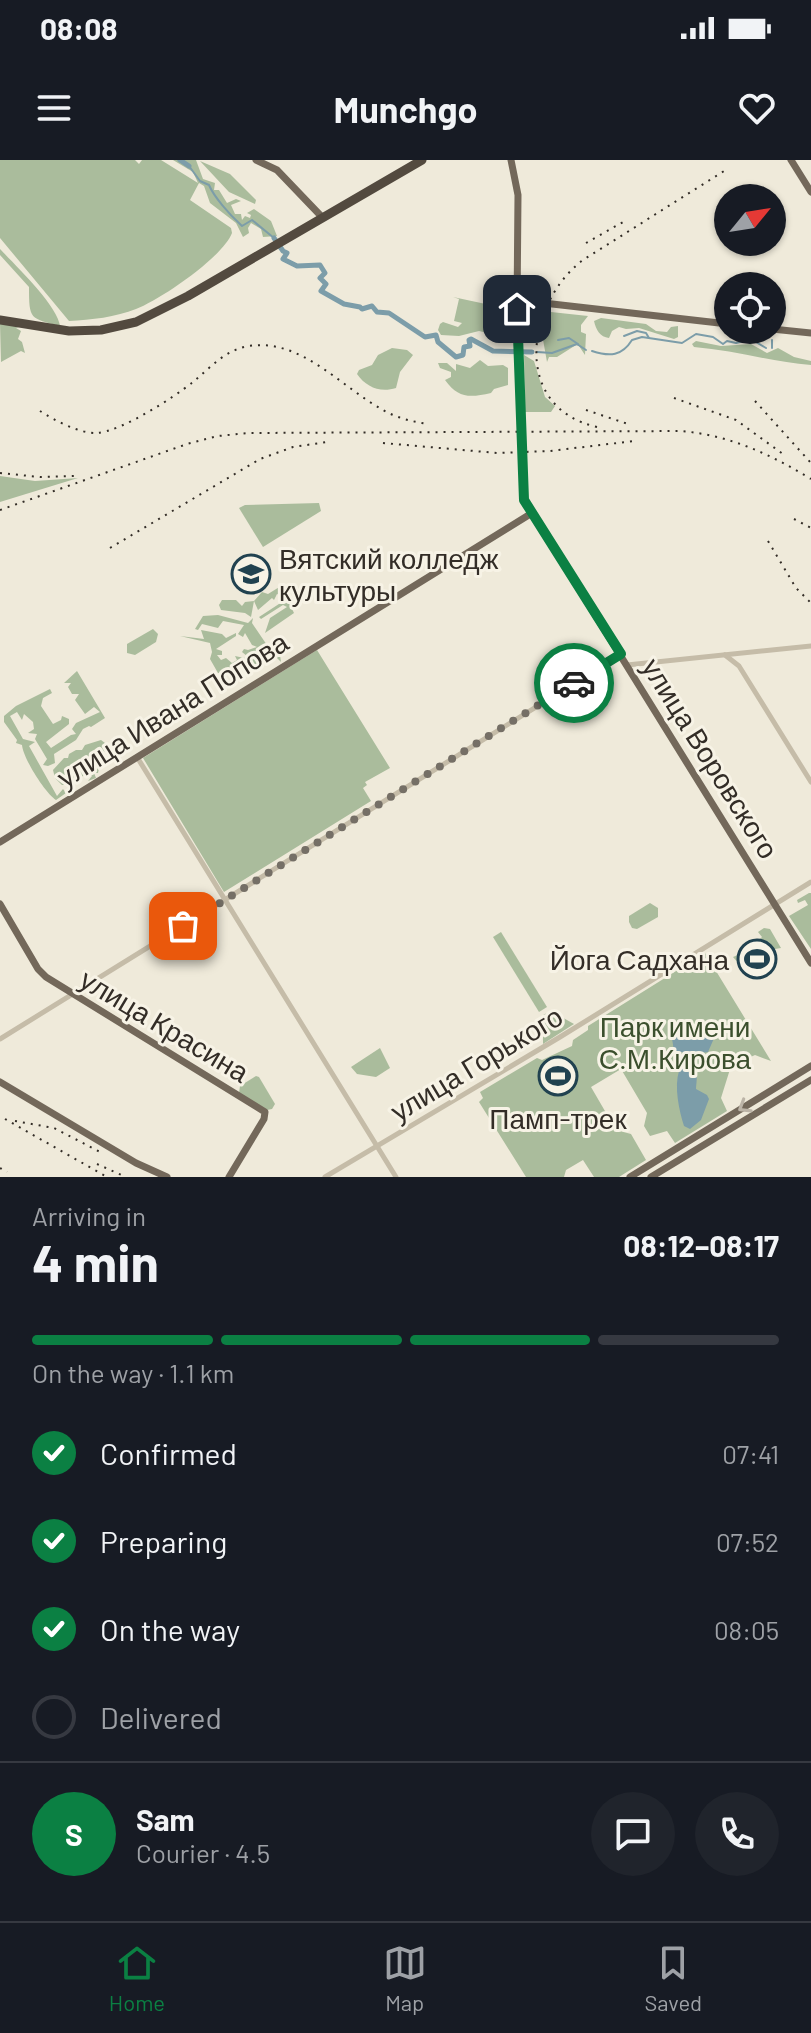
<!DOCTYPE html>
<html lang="en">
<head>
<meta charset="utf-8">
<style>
	body { margin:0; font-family:Barlow,sans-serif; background:#20242c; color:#f1f3f6; height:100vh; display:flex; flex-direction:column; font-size:30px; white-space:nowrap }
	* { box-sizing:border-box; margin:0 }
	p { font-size:26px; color:#9ea1a6 }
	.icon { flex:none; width:44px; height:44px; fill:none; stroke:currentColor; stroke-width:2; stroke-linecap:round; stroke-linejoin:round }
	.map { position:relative; height:1017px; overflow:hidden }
	.side { display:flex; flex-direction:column; background:#171b24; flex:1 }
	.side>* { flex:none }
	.needle { width:52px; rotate:60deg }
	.tools { position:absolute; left:714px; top:24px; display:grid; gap:16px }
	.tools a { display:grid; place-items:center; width:72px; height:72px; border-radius:50%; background:#171b24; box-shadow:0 2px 6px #0004; font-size:40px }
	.pin { position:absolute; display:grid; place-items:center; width:68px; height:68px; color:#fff; margin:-34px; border-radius:16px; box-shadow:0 4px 12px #0006 }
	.courier { position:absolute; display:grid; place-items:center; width:80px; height:80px; margin:-40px; border:6px solid #0b8043; border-radius:50%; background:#fff; color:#222; box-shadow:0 2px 10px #0007 }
	.head em { font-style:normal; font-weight:700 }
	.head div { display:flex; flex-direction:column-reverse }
	.head { display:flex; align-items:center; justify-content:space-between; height:136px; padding:0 32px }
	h1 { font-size:52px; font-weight:700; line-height:60px }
	.bar { display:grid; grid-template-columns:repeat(4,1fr); gap:12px 8px; align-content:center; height:96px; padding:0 32px }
	.bar i { height:10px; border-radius:6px; background:#363941 }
	.bar .active { background:#0b8043 }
	.bar p { grid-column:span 4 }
	.line { display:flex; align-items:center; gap:20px; padding:0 32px; border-top:2px solid #363941 }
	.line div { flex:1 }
	.round { display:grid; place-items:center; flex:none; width:84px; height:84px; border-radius:42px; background:#20242c }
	ol { padding:0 32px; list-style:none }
	li { display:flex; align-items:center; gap:24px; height:88px }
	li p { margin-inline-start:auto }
	li .icon { padding:8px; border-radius:50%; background:#0b8043; color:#fff; stroke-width:4 }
	li:last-child { color:#9ea1a6 }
	li i { width:44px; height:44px; border:4px solid #363941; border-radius:50% }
	.status { display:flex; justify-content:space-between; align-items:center; height:56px; padding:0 40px; background:#171b24; direction:ltr }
	.status svg { height:22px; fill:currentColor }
	header { display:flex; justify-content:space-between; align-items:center; height:104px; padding:0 32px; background:#171b24; font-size:36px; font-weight:700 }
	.dock { display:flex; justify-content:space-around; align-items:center; height:112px; border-top:2px solid #363941; background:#171b24; font-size:22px; color:#9ea1a6 }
	.dock a { display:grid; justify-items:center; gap:4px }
	.dock .active { color:#0b8043 }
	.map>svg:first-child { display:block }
	.green { fill:#aabc9c }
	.water { fill:#7c9da9 }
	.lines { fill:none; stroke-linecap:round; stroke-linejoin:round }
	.stream { stroke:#7c9da9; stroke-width:2 }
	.river { stroke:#7c9da9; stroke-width:5 }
	.minor { stroke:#c5bca8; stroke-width:5 }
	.major { stroke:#73685a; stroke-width:7 }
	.highway { stroke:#534a3f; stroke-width:9 }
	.rail { stroke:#332d27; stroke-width:2; stroke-dasharray:2 6; stroke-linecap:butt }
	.oneway { stroke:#bcb4a7 }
	.done { stroke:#756f66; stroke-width:8; stroke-dasharray:0 14.4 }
	.route { stroke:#0b8043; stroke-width:10 }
	.labels { text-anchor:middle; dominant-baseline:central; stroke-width:6; stroke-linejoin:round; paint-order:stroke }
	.poi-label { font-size:28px; fill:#332d27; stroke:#f7f3e6; text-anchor:start }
	.street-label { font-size:28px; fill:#332d27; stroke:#f7f3e6 }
	.park-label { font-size:28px; fill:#3b4f2d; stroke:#f7f3e6 }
</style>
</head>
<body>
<div class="status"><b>08:08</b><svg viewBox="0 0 49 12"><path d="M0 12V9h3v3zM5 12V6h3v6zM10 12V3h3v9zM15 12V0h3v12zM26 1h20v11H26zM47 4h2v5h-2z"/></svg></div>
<header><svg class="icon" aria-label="menu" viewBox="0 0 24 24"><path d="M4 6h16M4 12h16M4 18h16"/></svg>Munchgo<svg class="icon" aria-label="heart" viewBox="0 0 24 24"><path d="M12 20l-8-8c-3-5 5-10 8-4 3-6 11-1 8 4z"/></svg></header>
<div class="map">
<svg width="811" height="1017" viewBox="0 0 811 1017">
	<rect width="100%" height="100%" fill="#efeada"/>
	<g class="green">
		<path d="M0,0H135L139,4L142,0H161L198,23L193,12L173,0H196L203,19L215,23L214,30H219L227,43L236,39L241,41L231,45L235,54H241L242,60L245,56L250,58L251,55L247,53L254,49L271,61L277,76L263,77L261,69L251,63L248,68L249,73L243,77L236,63L210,43L204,26L199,23L190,40L231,68L232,73C223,97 160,140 136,149C116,157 91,160 69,161L0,78Z"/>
		<path d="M200,1L230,14L256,40L255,44L229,32Z"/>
		<path d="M0,89C15,105 58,146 60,166C30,158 29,160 29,127L0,95Z"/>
		<path d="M453,137L495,146L498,154L494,160L493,171L499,172L500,176L479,171L459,176L441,175L438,170L440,164L443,162L458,167L462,163L454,161L459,139Z"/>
		<path d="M551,152L588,156L581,165V172L586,174L585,195L579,186L576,185L557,197H549L547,202L542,174L545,165H549L547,162L551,159Z"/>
		<path d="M601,158L646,164L656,171L667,172L671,167L678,166V177L674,179L639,168L626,169L619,167L612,171L609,178C600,177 596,170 594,161Z"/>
		<path d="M0,163L19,167L16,168L21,171L18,179L22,182L25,193L21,191L1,202Z"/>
		<path d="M696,181L721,186L751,184L767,193L778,188L794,197L811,201V205C772,202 733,190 694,187L692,184Z"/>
		<path d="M392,188L407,190L413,195L400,212L396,228C380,233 366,227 357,214L359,210L372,205L378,195Z"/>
		<path d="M524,195L534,201L545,237L555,246L551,252H525Z"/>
		<path d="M480,200L488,206L503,205L508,208V225L494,229L491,233C469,238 458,238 445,220L451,217V212L440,208L438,203H447L456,211V204L470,208Z"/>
		<path d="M0,316L35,321L78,318L0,342Z"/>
		<path d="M319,343L321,351L263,387L239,348L245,345Z"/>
		<path d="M281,426V432L285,431L295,446L292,449L294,453L265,473L270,458L287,447L283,445L261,459L259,457L282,442L288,443L282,432V436L277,434L274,440L272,438L258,450L254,441L251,457L245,453L221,450L219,445L222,440H236L242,446L245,442L254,441L262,432L268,434Z"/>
		<path d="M218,455L248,463L253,458L252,463L269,488H279L281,502L273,494L253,506L244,503L230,509V513H218L210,499L212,492L210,483L180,476L204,479L201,470L222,474L226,478L236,473V476L216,489L222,491V495H217L221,500L226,498L232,503L237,500L235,496L244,498L247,496L242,492L244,489L248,490L257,487L252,485L245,473L243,477L238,474L244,465L223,461L218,468L202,464L198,470L195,469L203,456Z"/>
		<path d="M153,469L158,474L156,482L135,495L127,493V484Z"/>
		<path d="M317,490L390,608L365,622L367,625L363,628L371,641L224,732L143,598Z"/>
		<path d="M77,511L105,558L91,567L89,566L83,569L76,580L54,594L55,603L48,606L43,605L47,599L35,579L37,574L28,573L34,569L33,562L24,554L22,560L17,552L10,556L23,579L35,582L29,586L57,636L63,629L66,633L56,640C45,633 23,598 22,585L16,583L17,580L4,562V556L16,546L50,529L52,533L43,538L41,546L53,564L61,560L62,556L69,559V564L46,582L51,588L71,575L76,574L72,569L76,563L100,552L94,547L85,554L75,540L79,534H72L68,527L71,523H64Z"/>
		<path d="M101,580L105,583L108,590L95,595L91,599L99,608L98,613H94L96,618L88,621L92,616L88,613L68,625H62L55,618L53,610L64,598H68L69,594L76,590H82L85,585Z"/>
		<path d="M809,733H811V789L789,756L808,745L805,740L798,743L797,740Z"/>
		<path d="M650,743L658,748V757L637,769L632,768L629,762V756Z"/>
		<path d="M764,768L770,769L781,788L775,789L773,796L769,789L756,794V800L749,798L740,805L733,797L747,791L748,787H752L762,777L758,772Z"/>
		<path d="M501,772L547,847L539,852L493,777Z"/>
		<path d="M705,793L771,901L755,895L731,906L721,938L727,951L675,983L667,971L650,976L644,966L647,953L621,909L591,927L616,970L631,974L646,1000L619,1017H594L583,1000L566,1010L564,1017H526L479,942L483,938L480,932L537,898L542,900L572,886L573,880L588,870V866Z"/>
		<path d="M551,851L574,864L543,884V855Z"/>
		<path d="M380,888L390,908L376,917L357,914L351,907Z"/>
		<path d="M256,916L259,917L275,944L272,949L267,950L239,933L240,926Z"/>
	</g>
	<path class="water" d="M676,864C694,878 692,879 715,873V876L708,892L688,895V903C699,909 697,917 696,929L707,935L709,939L701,960L690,969L684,966C679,950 674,927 679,911C681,903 686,903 687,893L674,891L670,866Z"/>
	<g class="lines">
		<g class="stream">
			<path d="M189,6L200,21L209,25C214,37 230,55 240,64L242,66L252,60L274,78"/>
			<path d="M624,176L637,171L646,173L649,178"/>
			<path d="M558,180L569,178L578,184"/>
			<path d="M772,188V180"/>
			<path d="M592,191C610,197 622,196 632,180L642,177L682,183L696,174L713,177L723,184L727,181L736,183L751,179L766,188"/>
			<path d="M537,192L552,193L577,184L586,190"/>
		</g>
		<g class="river">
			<path d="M180,0L189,6"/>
			<path d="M274,78L283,91L287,93L283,99L297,106L320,105L325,113L320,118L326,124L321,131L344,144L360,147L362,149L372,146L377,152L389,153L425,177L436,175L438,182L456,197L463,195L464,187L470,186L469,180L471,179L493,191L532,192"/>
		</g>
		<g class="minor">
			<path d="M725,495L739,506L811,622"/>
			<path d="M627,505L811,486"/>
			<path d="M137,597L396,1017"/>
			<path d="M0,879L620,495"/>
			<path d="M325,1017L560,877L811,722"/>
		</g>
		<g class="major">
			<path d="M256,0L277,10L321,56"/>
			<path d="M511,0L518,35L517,149L524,340L811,803"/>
			<path d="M791,0L811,32"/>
			<path d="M517,140L728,164"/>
			<path d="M772,169L811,173"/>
			<path d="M0,682L532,353"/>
			<path d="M0,744L38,809L46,817L265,952L264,959L229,1017"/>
			<path d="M0,922L136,1003L167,1017"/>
			<path d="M630,1017L811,906"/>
			<path d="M651,1017L811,920"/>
		</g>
		<path class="highway" d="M0,160L69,171L101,170L136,162L188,136L422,0"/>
		<g class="rail">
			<path d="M586,83L623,62"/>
			<path d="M674,238L736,260L783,294"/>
			<path d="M755,241L811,303"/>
			<path d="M586,250L631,265"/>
			<path d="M40,251C54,260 80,274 97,273C122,271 173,238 193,222C211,207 225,190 249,186C301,178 341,227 383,250C397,258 413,262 429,264"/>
			<path d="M597,267C510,247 527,142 583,100L724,11"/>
			<path d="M383,283L497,293L550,291L634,281"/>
			<path d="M0,313L40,317L76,316"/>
			<path d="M0,350L187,284L218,276L249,273L681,271C729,275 770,294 811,319"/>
			<path d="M794,359L811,368"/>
			<path d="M768,381L796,428L811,443"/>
			<path d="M110,388L260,299L293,287L327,282"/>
			<path d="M5,959L107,1017"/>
			<path d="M15,961L54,968L104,994"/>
			<path d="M97,1004L126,1017"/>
			<path d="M0,1008L7,1012"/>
		</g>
	</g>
	<defs><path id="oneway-chevron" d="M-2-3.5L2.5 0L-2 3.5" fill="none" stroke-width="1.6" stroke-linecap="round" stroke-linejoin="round" transform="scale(2)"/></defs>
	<use class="oneway" href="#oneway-chevron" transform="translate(744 947) rotate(148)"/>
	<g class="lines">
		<path class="done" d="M183,766L574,523"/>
		<path class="route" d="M517,149L524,340L621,494L574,523"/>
	</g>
	<defs>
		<g id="university-ring" transform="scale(2)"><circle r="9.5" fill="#f7f3e6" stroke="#214250" stroke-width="1.5"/><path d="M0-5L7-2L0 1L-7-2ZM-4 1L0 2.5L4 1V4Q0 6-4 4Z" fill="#214250"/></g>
		<g id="stadium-ring" transform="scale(2)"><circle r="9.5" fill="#f7f3e6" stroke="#214250" stroke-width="1.5"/><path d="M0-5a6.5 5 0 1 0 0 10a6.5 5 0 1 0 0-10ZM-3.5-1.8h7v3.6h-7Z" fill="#214250"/></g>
	</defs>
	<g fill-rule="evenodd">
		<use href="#university-ring" x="251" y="414"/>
		<use href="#stadium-ring" x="757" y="799"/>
		<use href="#stadium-ring" x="558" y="916"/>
	</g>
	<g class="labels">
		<g class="poi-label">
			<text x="279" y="398">Вятский колледж<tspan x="279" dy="32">культуры</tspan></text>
			<text x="729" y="799" text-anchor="end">Йога Садхана</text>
			<text x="558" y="958" text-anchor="middle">Памп-трек</text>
		</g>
		<g class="street-label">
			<text transform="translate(172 549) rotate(-32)">улица Ивана Попова</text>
			<text transform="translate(711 598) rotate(58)">улица Воровского</text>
			<text transform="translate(165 865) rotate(31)">улица Красина</text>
			<text transform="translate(476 903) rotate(-31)">улица Горького</text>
		</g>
		<g class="park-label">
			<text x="675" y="866">Парк имени<tspan x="675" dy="32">С.М.Кирова</tspan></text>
		</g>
	</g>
</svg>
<div class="tools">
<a><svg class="needle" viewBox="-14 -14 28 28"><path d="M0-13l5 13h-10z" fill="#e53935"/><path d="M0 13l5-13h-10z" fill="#9ea1a6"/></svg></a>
<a><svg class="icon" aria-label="locate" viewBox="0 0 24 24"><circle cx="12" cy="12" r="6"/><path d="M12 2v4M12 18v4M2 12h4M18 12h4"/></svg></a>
</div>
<div class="pin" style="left:183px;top:766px;background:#ea580c"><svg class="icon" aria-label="bag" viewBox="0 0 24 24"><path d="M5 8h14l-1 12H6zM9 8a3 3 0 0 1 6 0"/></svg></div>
<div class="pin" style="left:517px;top:149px;background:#1f2937"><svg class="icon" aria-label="home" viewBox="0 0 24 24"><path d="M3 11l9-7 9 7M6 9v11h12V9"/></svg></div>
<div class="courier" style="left:574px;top:523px"><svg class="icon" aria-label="car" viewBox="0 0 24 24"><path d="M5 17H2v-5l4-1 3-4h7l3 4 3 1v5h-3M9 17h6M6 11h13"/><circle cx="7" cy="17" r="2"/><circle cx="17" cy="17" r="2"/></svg></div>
</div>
<section class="side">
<div class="head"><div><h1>4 min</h1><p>Arriving in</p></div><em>08:12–08:17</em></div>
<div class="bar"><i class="active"></i><i class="active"></i><i class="active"></i><i></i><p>On the way · 1.1 km</p></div>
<ol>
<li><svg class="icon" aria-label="check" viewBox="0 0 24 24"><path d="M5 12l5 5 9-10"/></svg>Confirmed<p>07:41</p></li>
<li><svg class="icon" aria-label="check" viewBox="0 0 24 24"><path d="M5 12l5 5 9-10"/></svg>Preparing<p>07:52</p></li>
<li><svg class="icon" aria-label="check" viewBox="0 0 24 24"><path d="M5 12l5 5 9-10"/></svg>On the way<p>08:05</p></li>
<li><i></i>Delivered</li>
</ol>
<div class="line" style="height:144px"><b class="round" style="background:#0b8043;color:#fff">S</b><div><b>Sam</b><p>Courier · 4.5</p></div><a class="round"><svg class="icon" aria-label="chat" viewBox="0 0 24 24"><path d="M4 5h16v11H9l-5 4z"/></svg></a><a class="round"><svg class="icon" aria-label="phone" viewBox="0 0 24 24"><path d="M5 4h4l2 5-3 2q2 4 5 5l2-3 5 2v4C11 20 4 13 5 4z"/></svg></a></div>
</section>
<nav class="dock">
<a class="active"><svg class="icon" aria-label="home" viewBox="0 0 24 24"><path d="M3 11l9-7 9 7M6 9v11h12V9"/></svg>Home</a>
<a><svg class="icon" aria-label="map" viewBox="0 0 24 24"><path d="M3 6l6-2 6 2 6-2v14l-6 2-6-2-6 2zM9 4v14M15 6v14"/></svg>Map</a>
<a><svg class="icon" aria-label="saved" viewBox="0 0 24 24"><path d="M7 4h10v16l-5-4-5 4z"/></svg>Saved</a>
</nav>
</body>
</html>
